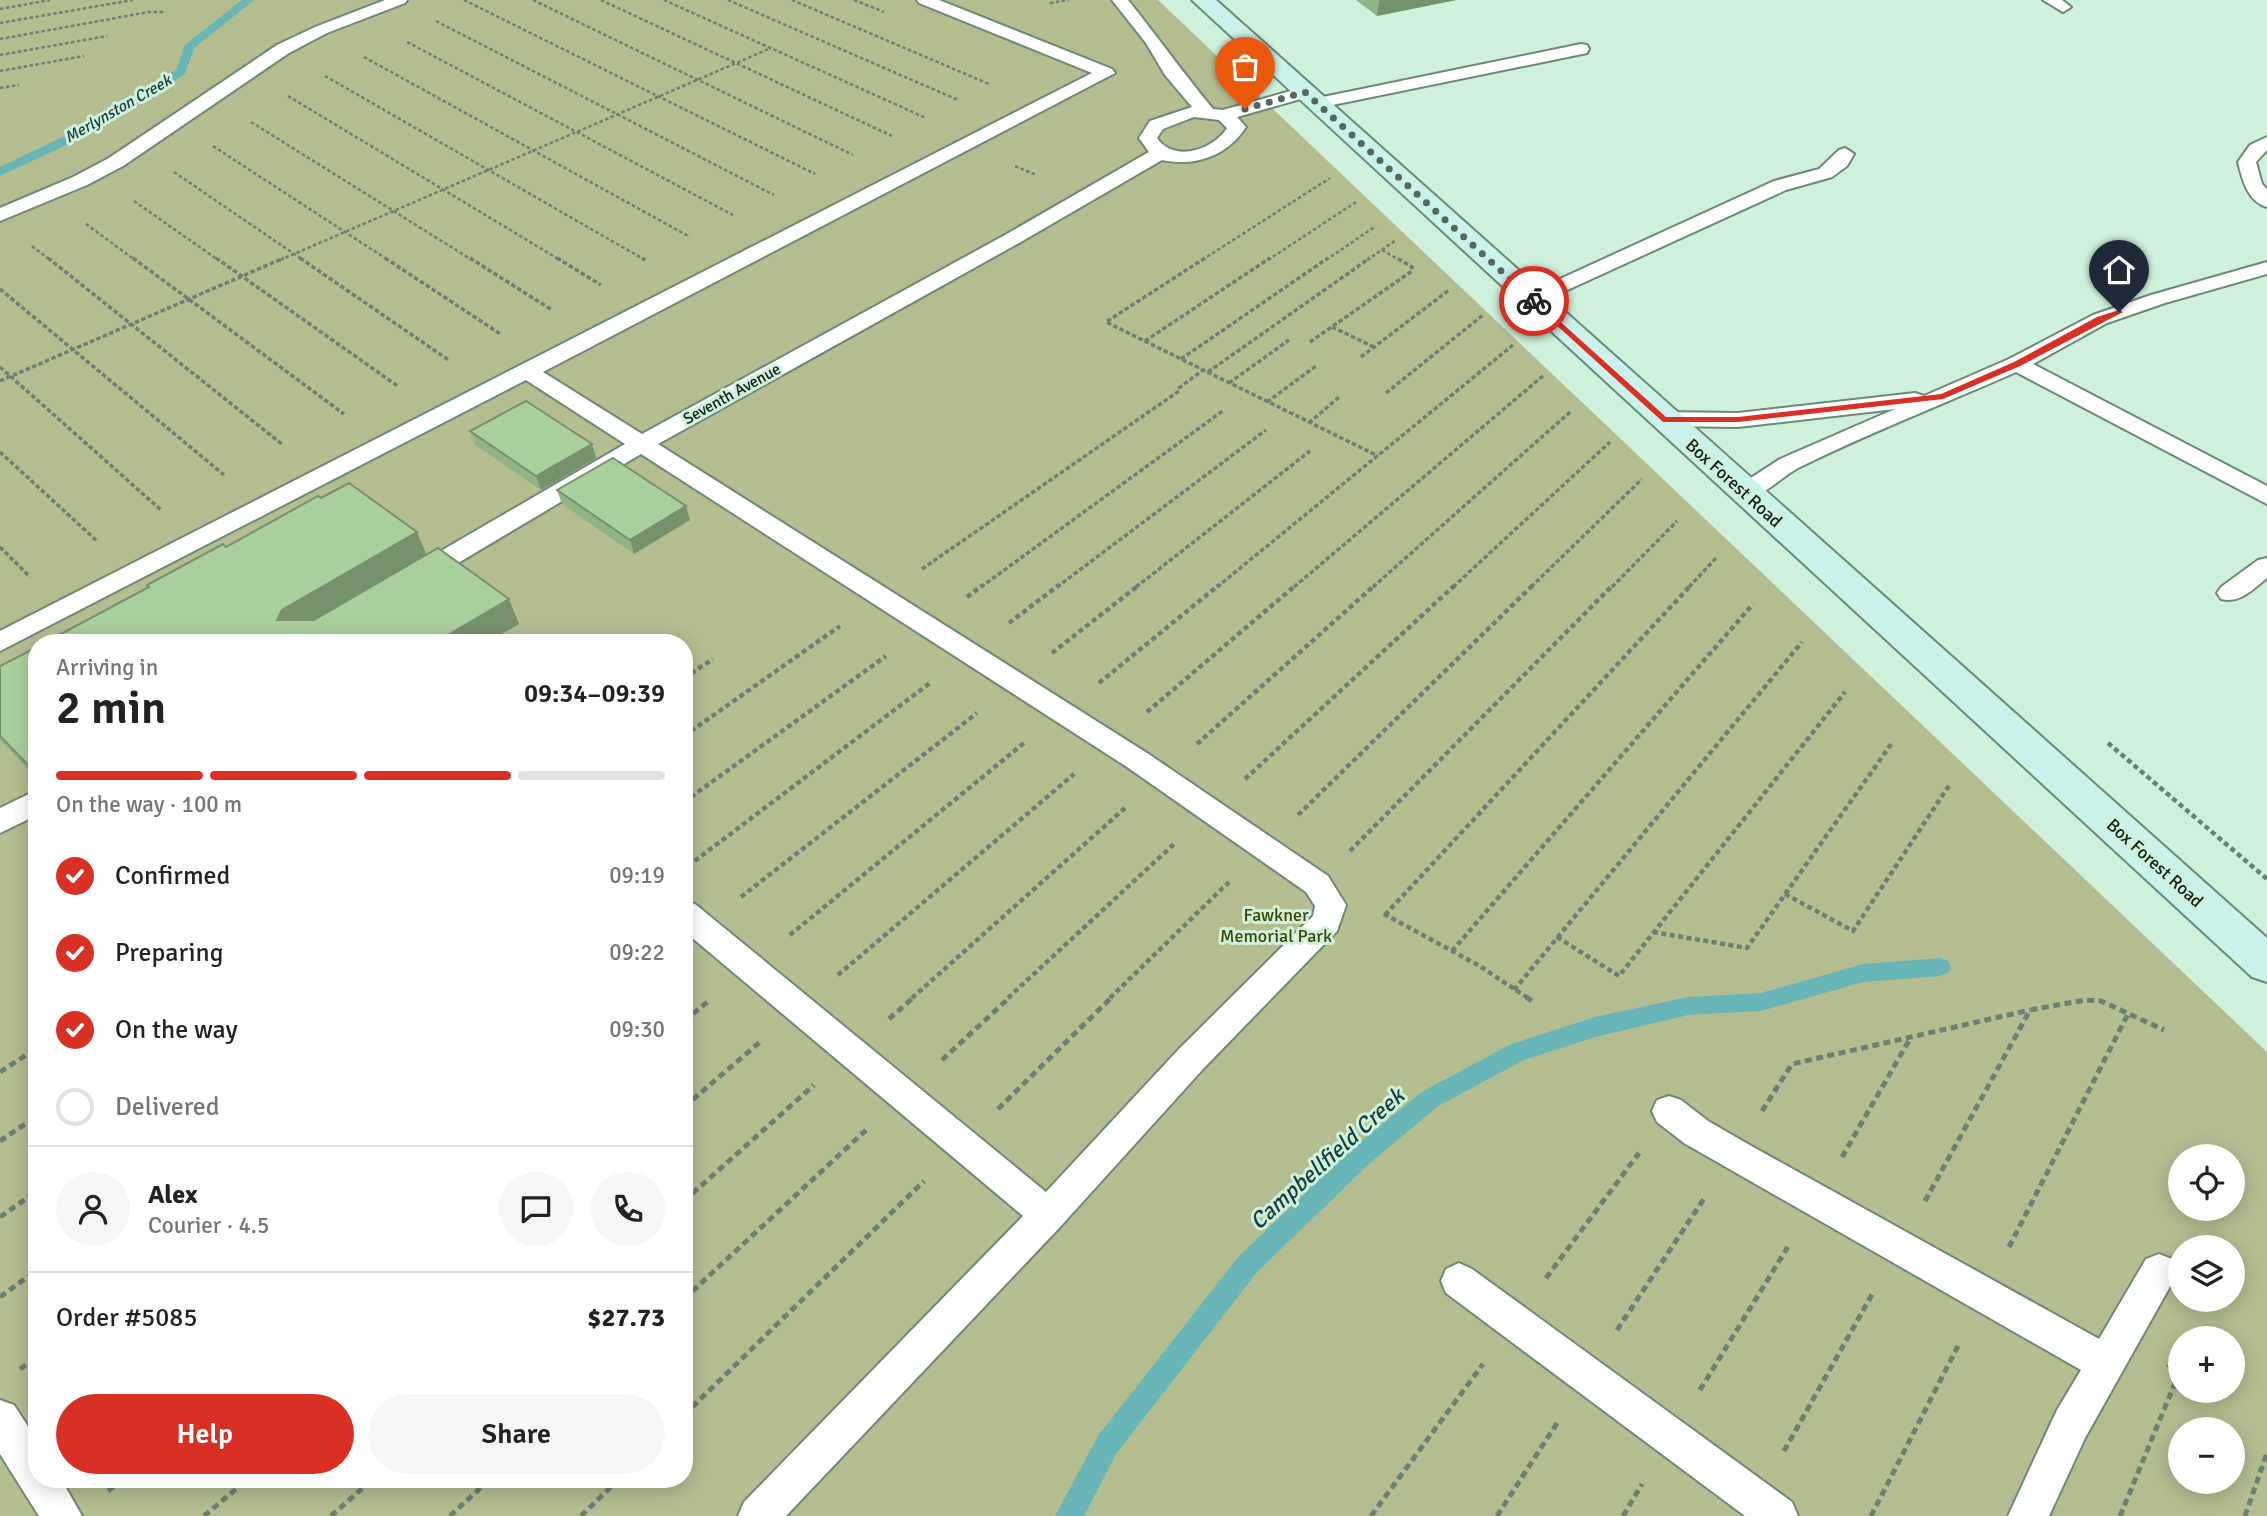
<!DOCTYPE html>
<html lang="en">
<head>
<meta charset="utf-8">
<style>
	body { margin:0; font-family:Signika,sans-serif; background:#f6f6f6; color:#222; height:100vh; display:flex; flex-direction:column; font-size:26px; white-space:nowrap }
	* { box-sizing:border-box; margin:0 }
	p { font-size:23px; color:#767676 }
	.icon { flex:none; width:38px; height:38px; fill:none; stroke:currentColor; stroke-width:2; stroke-linecap:round; stroke-linejoin:round }
	.map { position:relative; flex:1; overflow:hidden }
	.drawer { position:absolute; left:28px; top:634px; width:665px; height:854px; display:flex; flex-direction:column; background:#fff; border-radius:28px; box-shadow:0 4px 18px #0003 }
	.drawer>* { flex:none }
	.controls { position:absolute; left:2168px; top:1144px; display:grid; gap:14px }
	.controls a { display:grid; place-items:center; width:77px; height:77px; border-radius:50%; background:#fff; box-shadow:0 4px 18px #0003; font-size:35px }
	.pin { position:absolute; display:grid; place-items:center; width:60px; height:60px; color:#fff; margin:-72px -30px; border-radius:50% 50% 50% 0; rotate:-45deg; box-shadow:0 0 7px #0007 }
	.pin .icon { rotate:45deg }
	.courier { position:absolute; display:grid; place-items:center; width:70px; height:70px; margin:-35px; border:5px solid #d93025; border-radius:50%; background:#fff; color:#222; box-shadow:0 2px 9px #0007 }
	.head em { font-style:normal; font-weight:600 }
	.head div { display:flex; flex-direction:column-reverse }
	.head { display:flex; align-items:center; justify-content:space-between; height:119px; padding:0 28px }
	h1 { font-size:46px; font-weight:600; line-height:52px }
	.bar { display:grid; grid-template-columns:repeat(4,1fr); gap:10px 7px; align-content:center; height:84px; padding:0 28px }
	.bar i { height:9px; border-radius:5px; background:#e0e0e0 }
	.bar .current { background:#d93025 }
	.bar p { grid-column:span 4 }
	.line { display:flex; align-items:center; gap:18px; padding:0 28px; border-top:2px solid #e0e0e0 }
	.line div { flex:1 }
	.round { display:grid; place-items:center; flex:none; width:74px; height:74px; border-radius:37px; background:#f6f6f6 }
	ol { padding:0 28px; list-style:none }
	li { display:flex; align-items:center; gap:21px; height:77px }
	li p { margin-inline-start:auto }
	li .icon { padding:7px; border-radius:50%; background:#d93025; color:#fff; stroke-width:4 }
	li:last-child { color:#767676 }
	li i { width:38px; height:38px; border:4px solid #e0e0e0; border-radius:50% }
	.action { display:flex; gap:14px; margin-top:auto; padding:14px 28px }
	.action a { flex:1; height:80px; border-radius:42px; background:#d93025; color:#fff; font-size:28px; font-weight:600; line-height:80px; text-align:center }
	.action a+a { background:#f6f6f6; color:#222 }
	.map>svg:first-child { display:block }
	.green { fill:#b3bd90; fill-rule:evenodd }
	.lines { fill:none; stroke-linecap:round; stroke-linejoin:round }
	.stream { fill:#67b5b6; fill-rule:evenodd }
	.lane-casing { stroke:#6b8a76; stroke-width:4 }
	.secondary-casing { stroke:#6b8a76; stroke-width:4 }
	.path-far3 { stroke:#6b8173; stroke-width:2.5; stroke-dasharray:3.5 2.5; stroke-linecap:butt }
	.path-far2 { stroke:#6b8173; stroke-width:3.5; stroke-dasharray:4.5 2.5; stroke-linecap:butt }
	.path-far1 { stroke:#6b8173; stroke-width:4.5; stroke-dasharray:5 3.5; stroke-linecap:butt }
	.path { stroke:#6b8173; stroke-width:5; stroke-dasharray:7 4.5; stroke-linecap:butt }
	.lane { fill:#fff; fill-rule:evenodd }
	.secondary { fill:#caf2ea; fill-rule:evenodd }
	.wall { fill:#92b288 }
	.shaded-wall { fill:#77916f }
	.building { fill:#aacf9e; stroke:#77916f; stroke-width:2 }
	.route { fill:#d93025 }
	.done { stroke:#54685c; stroke-width:7; stroke-dasharray:0 12.6 }
	.labels { text-anchor:middle; dominant-baseline:central; stroke-width:6; stroke-linejoin:round; paint-order:stroke }
	.far-water-label { font-size:16px; font-style:italic; fill:#173d3e; stroke:#cff1db }
	.far-street-label { font-size:16px; fill:#121f17; stroke:#cff1db }
	.street-label { font-size:18px; fill:#121f17; stroke:#cff1db }
	.park-label { font-size:18px; fill:#3b4500; stroke:#cff1db }
	.near-water-label { font-size:23px; font-style:italic; fill:#173d3e; stroke:#cff1db }
</style>
</head>
<body>
<div class="map">
<svg width="2267" height="1516" viewBox="0 0 2267 1516">
	<rect width="100%" height="100%" fill="#cff1db"/>
	<path class="green" d="M0,0H1158L2267,1052V1516H0ZM37,642H684V1479H37ZM2180,1157H2233V1209H2180ZM2180,1248H2233V1300H2180ZM2180,1339H2233V1391H2180ZM2180,1430H2233V1482H2180Z"/>
	<g class="lines">
		<g class="stream">
			<path d="M242,0H254L194,48L185,74L96,131L0,176V167L88,125L176,70L185,45Z"/>
			<path d="M1940,958L1948,961L1951,967L1948,973L1940,976L1863,982L1761,1011L1688,1015L1595,1037L1524,1060L1438,1106L1370,1163L1257,1272L1116,1454L1084,1516H1055L1098,1436L1239,1256L1354,1147L1422,1092L1509,1045L1595,1017L1688,997L1761,993L1863,964Z"/>
		</g>
		<g class="lane-casing">
			<g id="lane">
				<path d="M385,0H407L405,3L327,33L289,53L123,166L87,185L0,221V208L73,177L109,158L277,45L315,27Z"/>
				<path d="M917,0H939L1112,69L1115,73L543,372L642,434L1005,235L1149,152L1139,138L1150,121L1192,107L1165,75L1146,43L1112,0H1128C1157,36 1183,73 1213,109L1223,110L1305,87L1311,88L1314,92L1311,96L1237,117L1246,127C1227,156 1196,167 1162,160L1019,243L658,444L1147,753L1328,876L1346,905L1337,931L1203,1069L1060,1227L786,1516H738L744,1502L1023,1216L684,931V901L695,904L1046,1192L1179,1049L1313,916L1315,906L1306,892L1127,767L641,454L428,581L419,583L410,581L406,575L410,569L625,444L526,380L0,651V631L1092,73L919,3ZM1194,117L1219,120L1227,128C1213,150 1174,163 1157,138L1163,129Z"/>
				<path d="M2043,0H2062L2071,7L2063,12Z"/>
				<path d="M1581,44L1587,45L1589,49L1587,53L1318,108L1309,103L1318,98Z"/>
				<path d="M2267,137V150L2256,162L2262,184L2267,189V207C2248,202 2242,179 2238,162L2250,145Z"/>
				<path d="M1845,148L1854,154L1847,166L1832,177L1786,190L1539,303H1525L1522,299L1525,295L1774,181L1819,169L1839,150Z"/>
				<path d="M2267,262V274L2165,303L2107,323L2033,364L2267,486V504L2016,372C1944,404 1868,433 1798,468C1779,478 1759,503 1737,497L1733,492L1737,487L1780,459L1895,409L1738,427L1663,426L1655,424L1652,419L1655,414L1663,412L1738,413L1915,393L1924,396L2009,359L2093,315L2151,295Z"/>
				<path d="M2267,558V578C2253,589 2240,604 2221,599L2217,593L2221,587L2258,560Z"/>
				<path d="M37,790V815L0,833V808Z"/>
				<path d="M1669,1096L1681,1100L1708,1121L1746,1143L2099,1339L2146,1259L2159,1254L2172,1259L2177,1271L2172,1283L2085,1438L2049,1516H2008L2057,1410L2081,1370L1684,1143L1657,1122L1652,1111L1657,1100Z"/>
				<path d="M1459,1263L1472,1269L1792,1502L1798,1516H1745L1446,1293L1441,1281L1446,1269Z"/>
				<path d="M0,1400L14,1405L37,1440V1479H61L82,1516H39L0,1454Z"/>
			</g>
		</g>
		<g class="secondary-casing">
			<path id="secondary" d="M1192,0H1216L2267,938V982L2252,977Z"/>
		</g>
		<g class="path-far3">
			<path d="M464,0L815,174"/>
			<path d="M533,0L853,155"/>
			<path d="M601,0L892,136"/>
			<path d="M664,0L926,118"/>
			<path d="M728,0L958,100"/>
			<path d="M792,0L989,84"/>
			<path d="M854,0L884,12"/>
			<path d="M1050,3L1069,0"/>
			<path d="M0,9L50,0"/>
			<path d="M436,21L774,195"/>
			<path d="M0,23L133,0"/>
			<path d="M0,39L149,12H165"/>
			<path d="M407,42L733,215"/>
			<path d="M0,55L107,36"/>
			<path d="M364,57L690,237"/>
			<path d="M0,71L84,56"/>
			<path d="M325,76L645,260"/>
			<path d="M0,88L19,85"/>
			<path d="M288,96L560,260"/>
			<path d="M251,122L472,260"/>
			<path d="M213,146L388,260"/>
			<path d="M1015,166L1036,175"/>
			<path d="M174,172L303,260"/>
			<path d="M134,201L218,260"/>
			<path d="M86,224L135,260"/>
			<path d="M32,246L50,260"/>
			<path d="M1382,250L1400,260"/>
			<path d="M280,260L771,48"/>
			<path d="M1202,260L1330,178"/>
			<path d="M1268,260L1356,202"/>
			<path d="M1326,260L1376,226"/>
			<path d="M1367,260L1396,240"/>
		</g>
		<g class="path-far2">
			<path d="M48,258L283,445"/>
			<path d="M133,258L344,414"/>
			<path d="M216,258L399,387"/>
			<path d="M300,258L450,361"/>
			<path d="M385,258L502,335"/>
			<path d="M470,258L552,310"/>
			<path d="M557,258L601,285"/>
			<path d="M642,258L645,260"/>
			<path d="M1205,258L1106,322L1378,456"/>
			<path d="M0,289L224,475"/>
			<path d="M1332,327L1374,347"/>
			<path d="M1145,341L1270,258"/>
			<path d="M1310,342L1412,271V267L1397,258"/>
			<path d="M1361,357L1449,290"/>
			<path d="M1181,359L1328,258"/>
			<path d="M0,367L161,510"/>
			<path d="M1208,372L1370,258"/>
			<path d="M0,381L284,258"/>
			<path d="M1229,383L1289,340"/>
			<path d="M1386,393L1483,315"/>
			<path d="M1267,402L1316,366"/>
			<path d="M1309,423L1339,397"/>
			<path d="M0,452L98,542"/>
			<path d="M0,547L30,577"/>
			<path d="M922,569L1179,391V388L1203,370"/>
			<path d="M981,587L1224,410"/>
			<path d="M1057,587L1266,430"/>
			<path d="M1136,587L1310,451"/>
			<path d="M1217,587L1513,345"/>
			<path d="M1294,587L1544,375"/>
			<path d="M1373,587L1570,412"/>
			<path d="M1453,587L1610,442"/>
			<path d="M1531,587L1642,479"/>
			<path d="M1612,587L1677,521"/>
			<path d="M1689,587L1717,557"/>
		</g>
		<g class="path-far1">
			<path d="M967,597L983,585"/>
			<path d="M1009,623L1059,585"/>
			<path d="M1052,653L1139,585"/>
			<path d="M684,678L713,659"/>
			<path d="M1099,683L1219,585"/>
			<path d="M1147,712L1296,585"/>
			<path d="M684,736L840,626"/>
			<path d="M2108,743L2267,879"/>
			<path d="M1197,744L1375,585"/>
			<path d="M1245,779L1455,585"/>
			<path d="M684,802L886,656"/>
			<path d="M1298,815L1533,585"/>
			<path d="M1350,851L1613,585"/>
			<path d="M688,866L930,683"/>
			<path d="M1785,894L1853,931L1950,784"/>
			<path d="M741,897L977,713"/>
			<path d="M1384,914L1478,965L1528,998"/>
			<path d="M1385,915L1691,585"/>
			<path d="M1653,932L1747,948L1892,743"/>
			<path d="M790,935L1024,743"/>
			<path d="M1557,937L1619,976L1845,692"/>
			<path d="M1452,951L1753,604"/>
			<path d="M838,975L1074,774"/>
			<path d="M1514,990L1802,642"/>
			<path d="M912,998L1125,808"/>
			<path d="M1008,998L1174,844"/>
			<path d="M1110,998L1229,882"/>
		</g>
		<g class="path">
			<path d="M1526,997L1532,1001"/>
			<path d="M889,1019L914,997"/>
			<path d="M684,1021L710,1000"/>
			<path d="M942,1060L1010,997"/>
			<path d="M0,1072L37,1048"/>
			<path d="M684,1107L760,1042"/>
			<path d="M998,1109L1112,997"/>
			<path d="M1762,1111L1792,1064L2030,1010"/>
			<path d="M0,1141L37,1116"/>
			<path d="M1842,1157L1911,1037"/>
			<path d="M684,1201L814,1085"/>
			<path d="M1925,1201L2030,1010L2085,1000L2101,1001L2164,1030"/>
			<path d="M0,1217L37,1191"/>
			<path d="M2009,1247L2129,1012"/>
			<path d="M1546,1278L1639,1153"/>
			<path d="M0,1297L37,1270"/>
			<path d="M684,1299L866,1130"/>
			<path d="M1617,1330L1705,1197"/>
			<path d="M20,1369L37,1357"/>
			<path d="M1700,1390L1789,1245"/>
			<path d="M684,1415L924,1181"/>
			<path d="M1784,1451L1874,1291"/>
			<path d="M108,1491L123,1479"/>
			<path d="M204,1516L248,1479"/>
			<path d="M331,1516L373,1479"/>
			<path d="M450,1516L490,1479"/>
			<path d="M581,1516L619,1479"/>
			<path d="M1371,1516L1483,1364"/>
			<path d="M1497,1516L1559,1420"/>
			<path d="M1623,1516L1642,1484"/>
			<path d="M1871,1516L1960,1342"/>
			<path d="M2120,1516L2178,1376L2168,1364"/>
			<path d="M2245,1516L2267,1453"/>
		</g>
		<use href="#lane" class="lane"/>
		<use href="#secondary" class="secondary"/>
	</g>
	<g class="wall">
		<path d="M1356,0H1456L1377,16Z"/>
		<path d="M470,431L592,444L596,458L541,490L475,445Z"/>
		<path d="M557,490L686,506L690,520L634,554L562,504Z"/>
		<path d="M37,647V779L0,740V666Z"/>
	</g>
	<g class="shaded-wall">
		<path d="M1379,0H1456L1377,16Z"/>
		<path d="M592,444L596,458L541,490L536,476Z"/>
		<path d="M686,506L690,520L634,554L630,540Z"/>
		<path d="M417,532L427,556L295,634L277,620L282,610Z"/>
		<path d="M509,599L519,624L488,642H436Z"/>
	</g>
	<g class="building">
		<path d="M526,401L592,444L536,476L470,431Z"/>
		<path d="M613,458L686,506L630,540L557,490Z"/>
		<path d="M349,483L417,532L282,610L277,620H314L438,548L509,599L436,642H46L149,587L147,585L223,544L226,547L318,496L321,498Z"/>
		<path d="M37,647V774L0,736V666Z"/>
	</g>
	<path class="route" d="M1534,298L1666,417H1738L1941,394L2014,362L2097,317L2119,310L2123,312L2020,366L1943,399L1738,422H1663L1531,302Z"/>
	<g class="lines">
		<path class="done" d="M1245,109L1305,92L1534,301"/>
	</g>
	<g class="labels">
		<g class="far-water-label">
			<text transform="translate(118 109) rotate(-30)">Merlynston Creek</text>
		</g>
		<g class="far-street-label">
			<text transform="translate(732 394) rotate(-29)">Seventh Avenue</text>
		</g>
		<g class="street-label">
			<text transform="translate(1734 483) rotate(42)">Box Forest Road</text>
			<text transform="translate(2155 863) rotate(42)">Box Forest Road</text>
		</g>
		<g class="park-label">
			<text x="1276" y="915">Fawkner<tspan x="1276" dy="21">Memorial Park</tspan></text>
		</g>
		<g class="near-water-label">
			<text transform="translate(1327 1159) rotate(-42)">Campbellfield Creek</text>
		</g>
	</g>
</svg>
<div class="controls">
<a><svg class="icon" aria-label="locate" viewBox="0 0 24 24"><circle cx="12" cy="12" r="6"/><path d="M12 2v4M12 18v4M2 12h4M18 12h4"/></svg></a>
<a><svg class="icon" aria-label="layers" viewBox="0 0 24 24"><path d="M12 4l9 5-9 5-9-5zM3 14l9 5 9-5"/></svg></a>
<a>+</a>
<a>−</a>
</div>
<div class="pin" style="left:1245px;top:109px;background:#ea580c"><svg class="icon" aria-label="bag" viewBox="0 0 24 24"><path d="M5 8h14l-1 12H6zM9 8a3 3 0 0 1 6 0"/></svg></div>
<div class="pin" style="left:2119px;top:312px;background:#1f2937"><svg class="icon" aria-label="home" viewBox="0 0 24 24"><path d="M3 11l9-7 9 7M6 9v11h12V9"/></svg></div>
<div class="courier" style="left:1534px;top:301px"><svg class="icon" aria-label="bike" viewBox="0 0 24 24"><circle cx="6" cy="16" r="4"/><circle cx="18" cy="16" r="4"/><path d="M6 16l4-8h5l3 8M10 8l3 8H6M13 5h3"/></svg></div>
<section class="drawer">
<div class="head"><div><h1>2 min</h1><p>Arriving in</p></div><em>09:34–09:39</em></div>
<div class="bar"><i class="current"></i><i class="current"></i><i class="current"></i><i></i><p>On the way · 100 m</p></div>
<ol>
<li><svg class="icon" aria-label="check" viewBox="0 0 24 24"><path d="M5 12l5 5 9-10"/></svg>Confirmed<p>09:19</p></li>
<li><svg class="icon" aria-label="check" viewBox="0 0 24 24"><path d="M5 12l5 5 9-10"/></svg>Preparing<p>09:22</p></li>
<li><svg class="icon" aria-label="check" viewBox="0 0 24 24"><path d="M5 12l5 5 9-10"/></svg>On the way<p>09:30</p></li>
<li><i></i>Delivered</li>
</ol>
<div class="line" style="height:126px"><a class="round"><svg class="icon" aria-label="person" viewBox="0 0 24 24"><circle cx="12" cy="8" r="4"/><path d="M4 21q1-7 8-7t8 7"/></svg></a><div><b>Alex</b><p>Courier · 4.5</p></div><a class="round"><svg class="icon" aria-label="chat" viewBox="0 0 24 24"><path d="M4 5h16v11H9l-5 4z"/></svg></a><a class="round"><svg class="icon" aria-label="phone" viewBox="0 0 24 24"><path d="M5 4h4l2 5-3 2q2 4 5 5l2-3 5 2v4C11 20 4 13 5 4z"/></svg></a></div>
<div class="line" style="height:91px"><div>Order #5085</div><b>$27.73</b></div>
<div class="action"><a>Help</a><a>Share</a></div>
</section>
</div>
</body>
</html>
